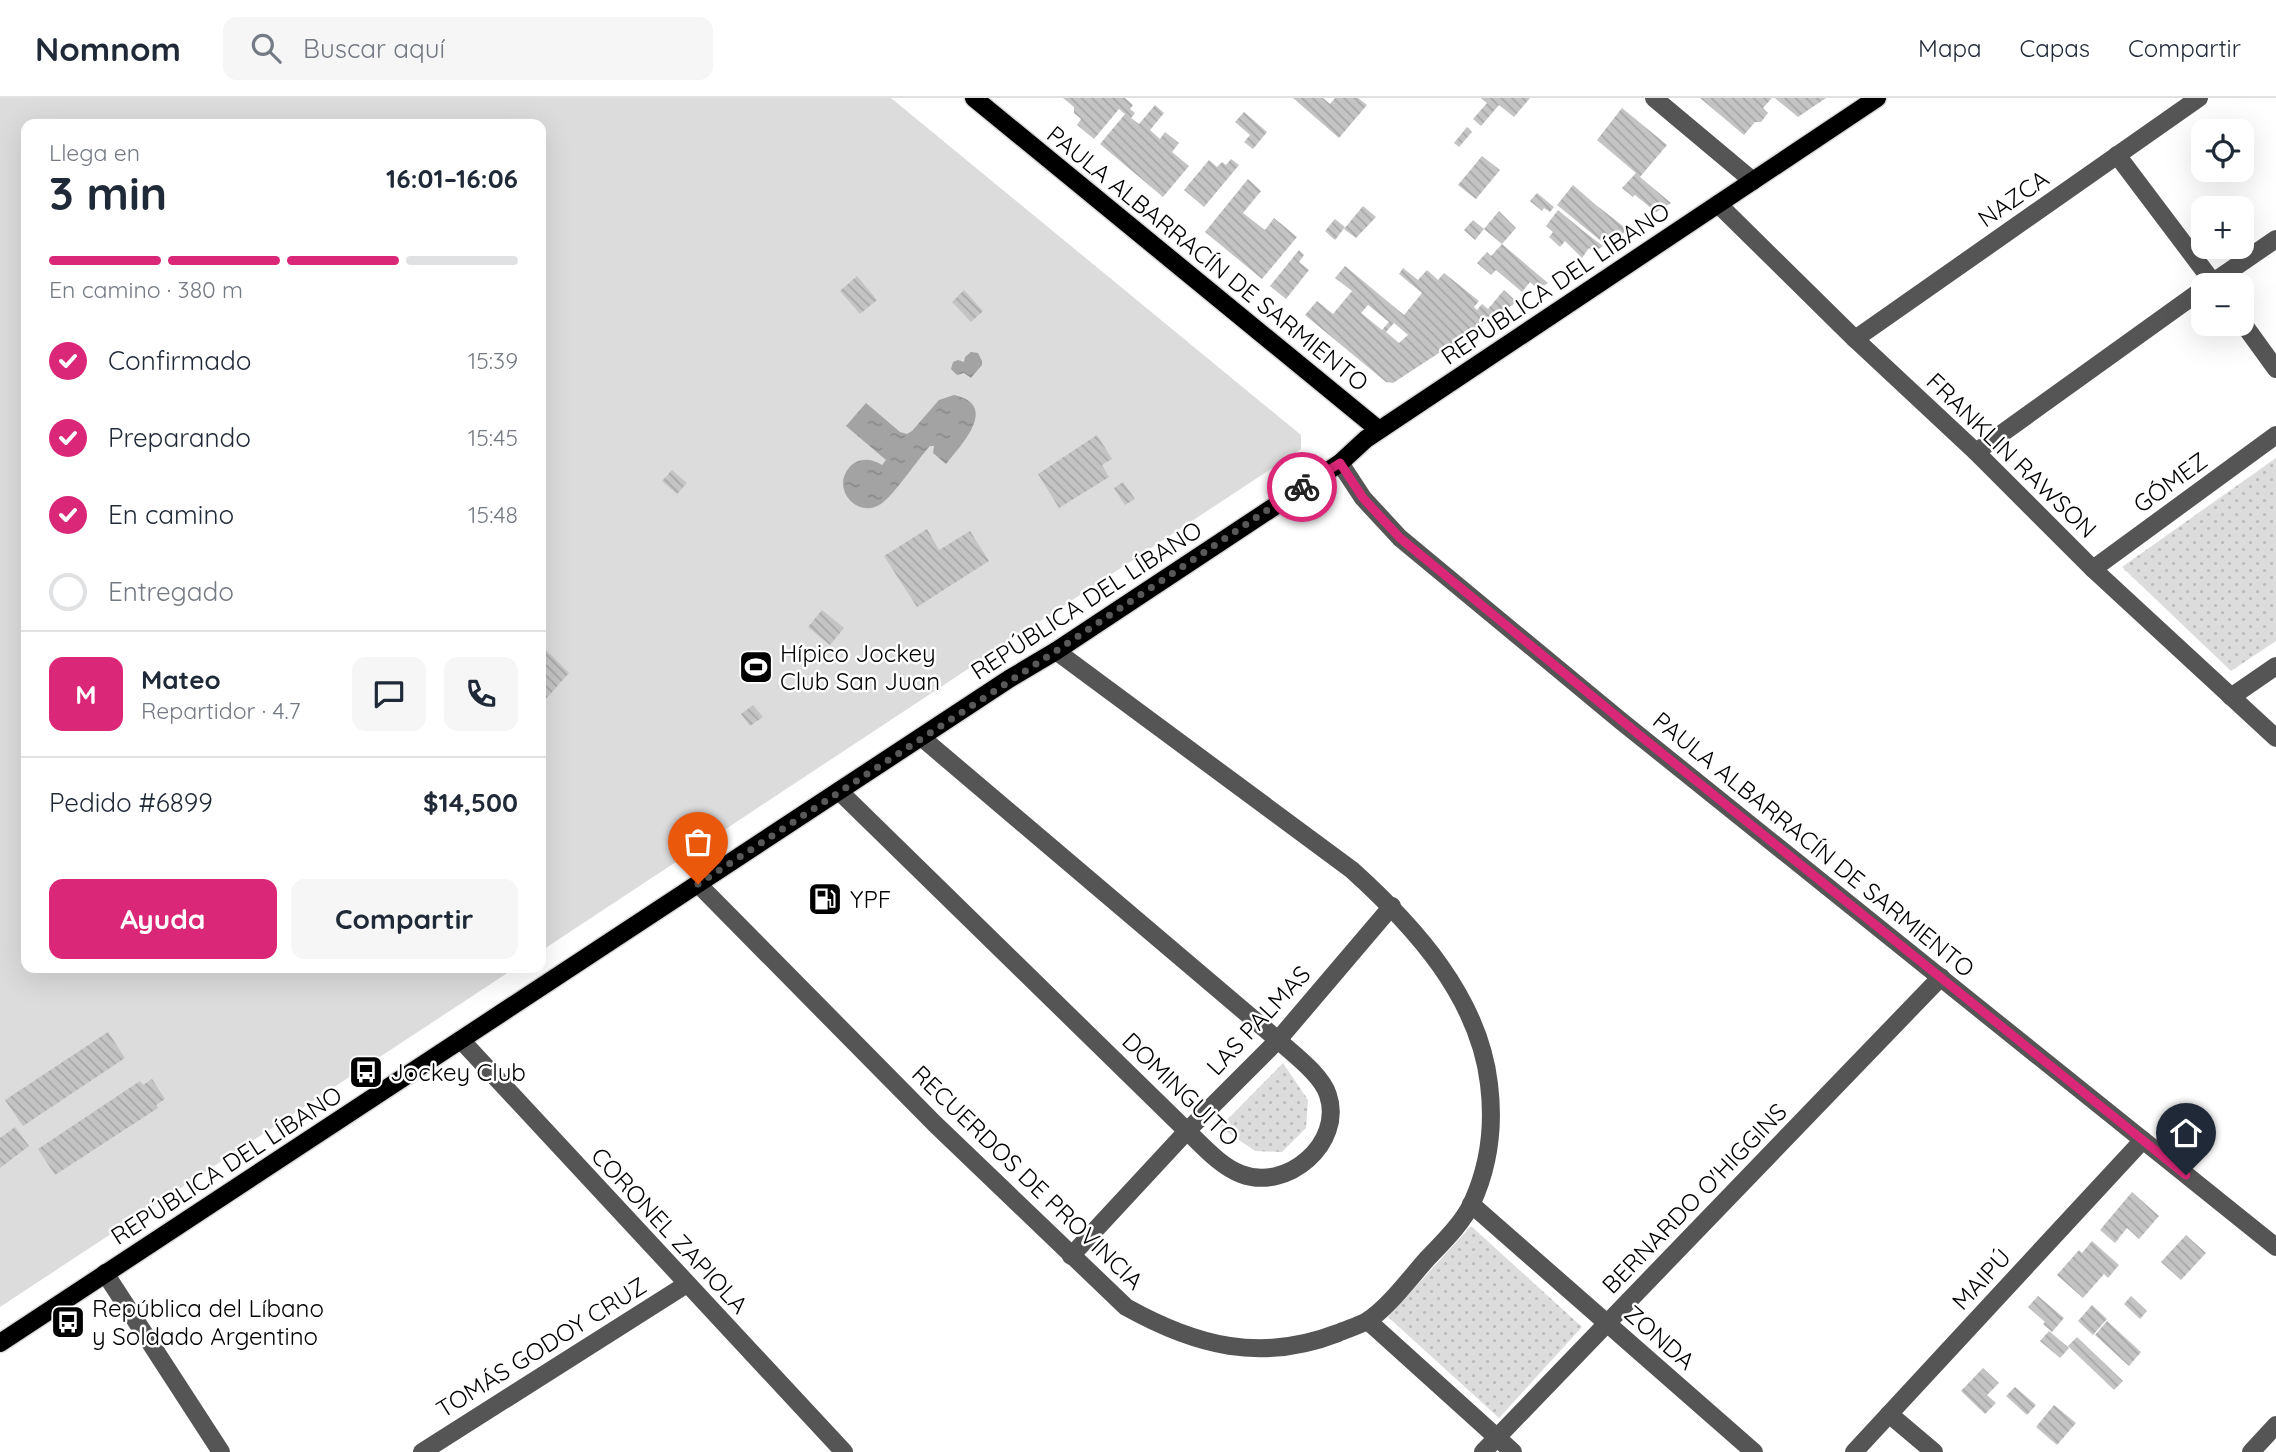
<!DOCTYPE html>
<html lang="es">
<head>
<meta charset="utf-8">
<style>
	body { margin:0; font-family:Quicksand,sans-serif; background:#f6f6f7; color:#1f2937; height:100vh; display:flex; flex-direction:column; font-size:26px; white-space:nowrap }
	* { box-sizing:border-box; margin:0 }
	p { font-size:23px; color:#747a83 }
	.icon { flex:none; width:38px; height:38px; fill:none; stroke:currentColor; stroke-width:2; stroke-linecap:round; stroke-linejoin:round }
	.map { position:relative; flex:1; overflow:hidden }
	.drawer { position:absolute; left:21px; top:21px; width:525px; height:854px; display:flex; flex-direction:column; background:#fff; border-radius:14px; box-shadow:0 7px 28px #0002 }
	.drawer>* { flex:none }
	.controls { position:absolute; left:2191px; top:21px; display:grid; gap:14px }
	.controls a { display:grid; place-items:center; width:63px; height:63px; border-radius:14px; background:#fff; box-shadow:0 7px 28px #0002; font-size:35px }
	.pin { position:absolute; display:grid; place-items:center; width:60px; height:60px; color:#fff; margin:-72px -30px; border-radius:50% 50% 50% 0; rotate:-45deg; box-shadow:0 0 7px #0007 }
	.pin .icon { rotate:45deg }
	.courier { position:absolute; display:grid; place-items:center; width:70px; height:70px; margin:-35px; border:5px solid #db2777; border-radius:50%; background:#fff; color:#222; box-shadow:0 2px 9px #0007 }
	.overview em { font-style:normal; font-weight:800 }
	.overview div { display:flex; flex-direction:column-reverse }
	.overview { display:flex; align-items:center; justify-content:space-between; height:119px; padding:0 28px }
	h1 { font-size:46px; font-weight:800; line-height:52px }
	.bar { display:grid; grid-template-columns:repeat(4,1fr); gap:10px 7px; align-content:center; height:84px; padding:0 28px }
	.bar i { height:9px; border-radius:5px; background:#e0e1e3 }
	.bar .active { background:#db2777 }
	.bar p { grid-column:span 4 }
	.line { display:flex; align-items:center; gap:18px; padding:0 28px; border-top:2px solid #e0e1e3 }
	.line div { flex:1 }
	.round { display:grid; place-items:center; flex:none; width:74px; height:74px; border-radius:14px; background:#f6f6f7 }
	ol { padding:0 28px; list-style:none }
	li { display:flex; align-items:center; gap:21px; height:77px }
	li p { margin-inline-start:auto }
	li .icon { padding:7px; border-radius:50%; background:#db2777; color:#fff; stroke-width:4 }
	li:last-child { color:#747a83 }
	li i { width:38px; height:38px; border:4px solid #e0e1e3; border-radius:50% }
	.cta { display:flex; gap:14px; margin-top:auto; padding:14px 28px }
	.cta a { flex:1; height:80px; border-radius:14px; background:#db2777; color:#fff; font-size:28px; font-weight:800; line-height:80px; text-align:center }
	.cta a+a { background:#f6f6f7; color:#1f2937 }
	header { display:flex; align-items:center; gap:42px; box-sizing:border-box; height:98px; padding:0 35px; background:#fff; border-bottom:2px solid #e0e1e3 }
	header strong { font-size:33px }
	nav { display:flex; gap:38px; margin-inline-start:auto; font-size:24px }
	.search { width:490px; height:63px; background:#f6f6f7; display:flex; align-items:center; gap:18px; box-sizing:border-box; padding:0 24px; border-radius:14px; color:#747a83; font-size:26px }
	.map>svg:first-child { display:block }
	.grass { fill:url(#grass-dots) }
	.garden { fill:#dcdcdc }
	.water { fill:url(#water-ripples) }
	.building { fill:url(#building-back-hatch); fill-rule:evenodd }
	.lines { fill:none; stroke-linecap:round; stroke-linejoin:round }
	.major-casing { stroke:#dbdbdb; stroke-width:21 }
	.minor { stroke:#555; stroke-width:18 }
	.major { stroke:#000; stroke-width:18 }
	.done { stroke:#595959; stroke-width:7; stroke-dasharray:0 12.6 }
	.route { stroke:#db2777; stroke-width:9 }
	.labels { text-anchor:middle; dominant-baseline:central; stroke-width:5; stroke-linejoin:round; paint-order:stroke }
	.street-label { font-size:24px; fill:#000; stroke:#fff }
	.poi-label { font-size:24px; fill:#000; stroke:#fff; text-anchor:start }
</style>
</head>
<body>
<header>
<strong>Nomnom</strong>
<div class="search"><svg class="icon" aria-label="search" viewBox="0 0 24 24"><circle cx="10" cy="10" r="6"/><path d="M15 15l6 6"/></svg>Buscar aquí</div>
<nav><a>Mapa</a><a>Capas</a><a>Compartir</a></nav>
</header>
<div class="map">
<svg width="2276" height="1354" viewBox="0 0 2276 1354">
	<defs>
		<pattern id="grass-dots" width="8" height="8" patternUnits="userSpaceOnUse" patternTransform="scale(1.75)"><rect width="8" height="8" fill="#dcdcdc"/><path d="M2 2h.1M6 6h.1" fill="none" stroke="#bbb" stroke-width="1.8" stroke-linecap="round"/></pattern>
		<pattern id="water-ripples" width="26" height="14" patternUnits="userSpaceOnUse" patternTransform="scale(1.75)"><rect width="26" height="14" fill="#a3a3a3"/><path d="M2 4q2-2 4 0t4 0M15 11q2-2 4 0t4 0" fill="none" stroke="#8b8b8b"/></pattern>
		<pattern id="building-back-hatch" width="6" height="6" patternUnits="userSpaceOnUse" patternTransform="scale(1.75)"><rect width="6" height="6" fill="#c4c4c4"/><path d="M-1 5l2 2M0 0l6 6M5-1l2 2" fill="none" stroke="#a7a7a7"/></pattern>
	</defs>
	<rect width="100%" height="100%" fill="#fff"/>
	<g class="grass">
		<path d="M2276,360V543L2231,573L2122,469Z"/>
		<path d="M1283,965L1308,1002L1306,1030L1282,1054L1255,1053L1220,1029Z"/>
		<path d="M1471,1128L1582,1229L1499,1320L1388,1219Z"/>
	</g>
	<path class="garden" d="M0,0H891L1301,337V351L541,853V26H26V870H515L0,1209Z"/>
	<g class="water">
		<path d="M971,254L978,255L982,263V267L971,280L964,275L957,277L951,271L953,264L958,262L964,264L965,259Z"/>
		<path d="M954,297C1000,307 961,347 946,366L933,355L934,348H930C917,362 895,396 881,406C858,421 832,392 848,371C857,359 871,360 882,367L886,362L846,328L866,305L900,334L907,336L912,333L939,302Z"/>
	</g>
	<g class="building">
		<path d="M1063,0H1125L1133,7L1130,11L1135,15L1131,20L1139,26L1155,7L1164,15L1150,32L1160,41L1165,34L1179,45L1172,54L1189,68L1163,99L1100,46L1125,16L1119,11L1094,41L1077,27L1081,21L1074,15V9Z"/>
		<path d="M1293,0H1323L1330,6L1335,0H1358L1367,7L1339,40Z"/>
		<path d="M1481,0H1530L1514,19L1499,7L1481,28L1473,21L1487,5Z"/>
		<path d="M1700,0H1772L1763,10L1768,15L1761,24H1755L1744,37Z"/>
		<path d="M1775,0H1826L1798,19Z"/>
		<path d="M1622,10L1667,47L1640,79L1671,105L1656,114L1635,97L1633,99L1622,90L1636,75L1597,42Z"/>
		<path d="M1244,14L1267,34L1253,51L1244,44L1250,37L1235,24Z"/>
		<path d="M1467,29L1472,34L1459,49L1454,45Z"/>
		<path d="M1482,58L1500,72L1476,101L1458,87Z"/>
		<path d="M1231,61L1239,67L1204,109L1184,92L1209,62L1217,69L1222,64L1226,67Z"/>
		<path d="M1248,81L1261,93L1243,115L1265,132L1274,120L1297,139L1262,181L1205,134Z"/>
		<path d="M1573,87L1596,107L1628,132L1606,147L1557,107Z"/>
		<path d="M1537,95L1554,109L1550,114L1544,110L1542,113L1530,103Z"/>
		<path d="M1363,108L1376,119L1356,140L1344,131Z"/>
		<path d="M1558,112L1582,132L1603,148L1594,154L1589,150L1582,160L1565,143L1560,149L1549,139L1553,134L1546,128Z"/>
		<path d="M1499,113L1516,130L1502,146L1548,185L1538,191L1530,184L1522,194L1496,172L1491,177L1477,165L1487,154L1491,158L1502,146L1484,131L1475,142L1464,132L1473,122L1484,131Z"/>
		<path d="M1335,121L1345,129L1335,142L1325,133Z"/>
		<path d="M1299,152L1304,157L1299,164L1309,172L1286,201L1270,188Z"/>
		<path d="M1345,168L1404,217L1422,195L1399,176L1403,170L1418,182L1427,172L1438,182L1444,175L1479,203L1474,209L1477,212L1482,206L1488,211L1504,192L1517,204L1393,285L1386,284L1305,217L1317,203L1333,216L1352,193L1335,180ZM1368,207L1389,224L1382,232L1361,215ZM1394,225L1408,237L1399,245L1386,234Z"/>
		<path d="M857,178L877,202L860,216L840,193Z"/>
		<path d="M964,192L983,213L971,224L952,204Z"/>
		<path d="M1097,337L1112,361L1102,367L1109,379L1059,410L1038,376Z"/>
		<path d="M672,372L687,385L677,396L662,383Z"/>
		<path d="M1123,384L1135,401L1125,407L1114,390Z"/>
		<path d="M927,431L939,452L970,433L989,463L917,509L884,458Z"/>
		<path d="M822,512L844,530L830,547L808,529Z"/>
		<path d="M543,549L569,575L544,603L541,600V552Z"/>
		<path d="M753,607L763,619L750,628L741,616Z"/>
		<path d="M108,934L125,960L23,1028L5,1002Z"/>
		<path d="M152,981L165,1001L156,1007L158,1010L55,1077L38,1051L140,983L143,987Z"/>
		<path d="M15,1029L29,1048L0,1070V1040Z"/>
		<path d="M2132,1094L2159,1118L2139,1141L2127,1130L2115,1145L2100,1132Z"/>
		<path d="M2186,1137L2206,1155L2181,1182L2161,1164Z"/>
		<path d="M2092,1143L2119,1167L2108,1180L2104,1176L2083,1200L2057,1177L2079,1152L2082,1155Z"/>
		<path d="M2038,1198L2064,1220L2052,1234L2043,1226L2045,1224L2028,1209Z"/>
		<path d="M2131,1198L2147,1213L2140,1221L2124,1206Z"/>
		<path d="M2092,1207L2107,1221L2093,1237L2078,1223Z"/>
		<path d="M2107,1223L2141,1254L2129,1268L2095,1237Z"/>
		<path d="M2049,1233L2069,1250L2060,1260L2040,1243Z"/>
		<path d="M2077,1239L2123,1283L2114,1292L2068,1248Z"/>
		<path d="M1983,1270L1999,1285L1987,1297L1996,1305L1985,1316L1961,1293Z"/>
		<path d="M2015,1289L2036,1307L2027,1317L2006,1298Z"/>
		<path d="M2054,1307L2076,1325L2057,1347L2036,1329Z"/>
	</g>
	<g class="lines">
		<g class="major-casing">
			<g id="major">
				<path d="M974,0L1379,332"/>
				<path d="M0,1245L1009,581L1056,553L1340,365L1366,341L1877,0"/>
			</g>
		</g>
		<g class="minor">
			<path d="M1654,0L1753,83"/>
			<path d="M2117,57L2215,187"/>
			<path d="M1718,106L1855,241L1976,354L2093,471L2276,640"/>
			<path d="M2209,187L2276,141"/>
			<path d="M2242,224L2276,271"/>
			<path d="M1855,241L2199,0"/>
			<path d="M1976,354L2203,191"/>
			<path d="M1340,365L1363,400L1400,440L1621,623L2276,1149"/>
			<path d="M2093,471L2276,337"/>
			<path d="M2231,599L2276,568"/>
			<path d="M839,693L1187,1033C1203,1048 1220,1068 1241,1076C1287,1094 1344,1045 1328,997C1322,977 1293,956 1278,942L921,639"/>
			<path d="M698,786L935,1026L1126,1209C1196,1248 1261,1265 1338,1235C1347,1231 1358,1228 1367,1223C1387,1211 1410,1180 1426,1162C1442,1145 1462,1126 1472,1105C1489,1068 1494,1026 1489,986C1479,899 1414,828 1352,772L1056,553"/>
			<path d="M461,942L844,1354"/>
			<path d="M1471,1106L1754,1354"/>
			<path d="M1071,1158L1187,1033L1278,942L1392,808"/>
			<path d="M105,1175L221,1354"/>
			<path d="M1368,1223L1513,1354"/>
			<path d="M1889,1316L1934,1354"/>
			<path d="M422,1354L687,1186"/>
			<path d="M1483,1354L1941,879"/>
			<path d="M1854,1354L2143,1042"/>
			<path d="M2251,1354L2276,1327"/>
		</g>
		<use href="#major" class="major"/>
	</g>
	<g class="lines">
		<path class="done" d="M698,786L1056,553L1302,389"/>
		<path class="route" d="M1302,389L1340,365L1363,400L1400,440L1643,640L2186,1077"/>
	</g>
	<defs>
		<g id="stadium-square" transform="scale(1.75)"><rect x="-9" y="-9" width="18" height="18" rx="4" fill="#000" stroke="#fff"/><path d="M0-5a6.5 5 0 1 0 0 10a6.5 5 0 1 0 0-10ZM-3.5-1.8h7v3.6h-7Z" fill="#fff"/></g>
		<g id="fuel-square" transform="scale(1.75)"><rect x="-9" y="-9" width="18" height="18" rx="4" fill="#000" stroke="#fff"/><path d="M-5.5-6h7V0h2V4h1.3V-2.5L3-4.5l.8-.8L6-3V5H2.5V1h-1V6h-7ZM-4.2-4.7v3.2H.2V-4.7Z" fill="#fff"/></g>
		<g id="bus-square" transform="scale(1.75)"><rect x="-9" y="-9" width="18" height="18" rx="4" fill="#000" stroke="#fff"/><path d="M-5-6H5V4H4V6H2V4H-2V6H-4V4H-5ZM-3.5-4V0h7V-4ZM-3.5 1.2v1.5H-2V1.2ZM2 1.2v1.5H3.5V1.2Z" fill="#fff"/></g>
	</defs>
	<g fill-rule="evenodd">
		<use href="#stadium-square" x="756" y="569"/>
		<use href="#fuel-square" x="825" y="801"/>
		<use href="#bus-square" x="366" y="974"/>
		<use href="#bus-square" x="68" y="1224"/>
	</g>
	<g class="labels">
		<g class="street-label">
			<text transform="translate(2013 100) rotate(-35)">NAZCA</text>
			<text transform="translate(1208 160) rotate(39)">PAULA ALBARRACÍN DE SARMIENTO</text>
			<text transform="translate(1555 185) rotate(-34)">REPÚBLICA DEL LÍBANO</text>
			<text transform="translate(2012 357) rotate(44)">FRANKLIN RAWSON</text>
			<text transform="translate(2170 384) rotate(-36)">GÓMEZ</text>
			<text transform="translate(1086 502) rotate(-33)">REPÚBLICA DEL LÍBANO</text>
			<text transform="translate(1814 746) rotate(39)">PAULA ALBARRACÍN DE SARMIENTO</text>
			<text transform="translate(1258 922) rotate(-47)">LAS PALMAS</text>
			<text transform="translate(1181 991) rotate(44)">DOMINGUITO</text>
			<text transform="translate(226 1067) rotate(-33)">REPÚBLICA DEL LÍBANO</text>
			<text transform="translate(1028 1079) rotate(44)">RECUERDOS DE PROVINCIA</text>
			<text transform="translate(1694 1100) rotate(-46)">BERNARDO O'HIGGINS</text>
			<text transform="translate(670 1132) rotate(47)">CORONEL ZAPIOLA</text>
			<text transform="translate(1981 1181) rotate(-47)">MAIPÚ</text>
			<text transform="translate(1660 1239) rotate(41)">ZONDA</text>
			<text transform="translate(541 1249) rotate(-32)">TOMÁS GODOY CRUZ</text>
		</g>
		<g class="poi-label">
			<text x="780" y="555">Hípico Jockey<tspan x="780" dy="28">Club San Juan</tspan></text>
			<text x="850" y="801">YPF</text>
			<text x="390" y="974">Jockey Club</text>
			<text x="92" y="1210">República del Líbano<tspan x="92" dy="28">y Soldado Argentino</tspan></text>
		</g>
	</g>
</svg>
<div class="controls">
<a><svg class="icon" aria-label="locate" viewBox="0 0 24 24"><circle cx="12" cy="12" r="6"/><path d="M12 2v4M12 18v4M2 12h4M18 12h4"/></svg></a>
<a>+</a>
<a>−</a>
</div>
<div class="pin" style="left:698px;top:786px;background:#ea580c"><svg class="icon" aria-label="bag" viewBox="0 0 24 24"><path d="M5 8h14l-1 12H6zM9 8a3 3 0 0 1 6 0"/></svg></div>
<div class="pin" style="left:2186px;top:1077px;background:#1f2937"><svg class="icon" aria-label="home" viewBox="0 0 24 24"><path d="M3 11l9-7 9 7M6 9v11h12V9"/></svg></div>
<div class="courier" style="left:1302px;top:389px"><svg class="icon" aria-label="bike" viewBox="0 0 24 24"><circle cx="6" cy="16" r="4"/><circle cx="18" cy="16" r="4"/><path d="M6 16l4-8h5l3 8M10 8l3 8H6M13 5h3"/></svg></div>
<section class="drawer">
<div class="overview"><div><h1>3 min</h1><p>Llega en</p></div><em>16:01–16:06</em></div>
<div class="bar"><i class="active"></i><i class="active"></i><i class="active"></i><i></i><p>En camino · 380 m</p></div>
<ol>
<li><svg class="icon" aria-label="check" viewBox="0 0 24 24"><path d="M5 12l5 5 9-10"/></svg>Confirmado<p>15:39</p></li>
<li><svg class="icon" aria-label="check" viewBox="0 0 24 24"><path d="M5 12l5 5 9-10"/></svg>Preparando<p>15:45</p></li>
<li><svg class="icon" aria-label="check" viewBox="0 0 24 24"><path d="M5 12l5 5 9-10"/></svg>En camino<p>15:48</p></li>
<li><i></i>Entregado</li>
</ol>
<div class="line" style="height:126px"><b class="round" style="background:#db2777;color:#fff">M</b><div><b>Mateo</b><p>Repartidor · 4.7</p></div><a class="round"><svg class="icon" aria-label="chat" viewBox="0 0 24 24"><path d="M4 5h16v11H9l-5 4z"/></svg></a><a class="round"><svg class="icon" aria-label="phone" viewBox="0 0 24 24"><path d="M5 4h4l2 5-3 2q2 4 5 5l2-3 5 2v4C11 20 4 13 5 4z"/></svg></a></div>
<div class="line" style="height:91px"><div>Pedido #6899</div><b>$14,500</b></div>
<div class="cta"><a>Ayuda</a><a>Compartir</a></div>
</section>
</div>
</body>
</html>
